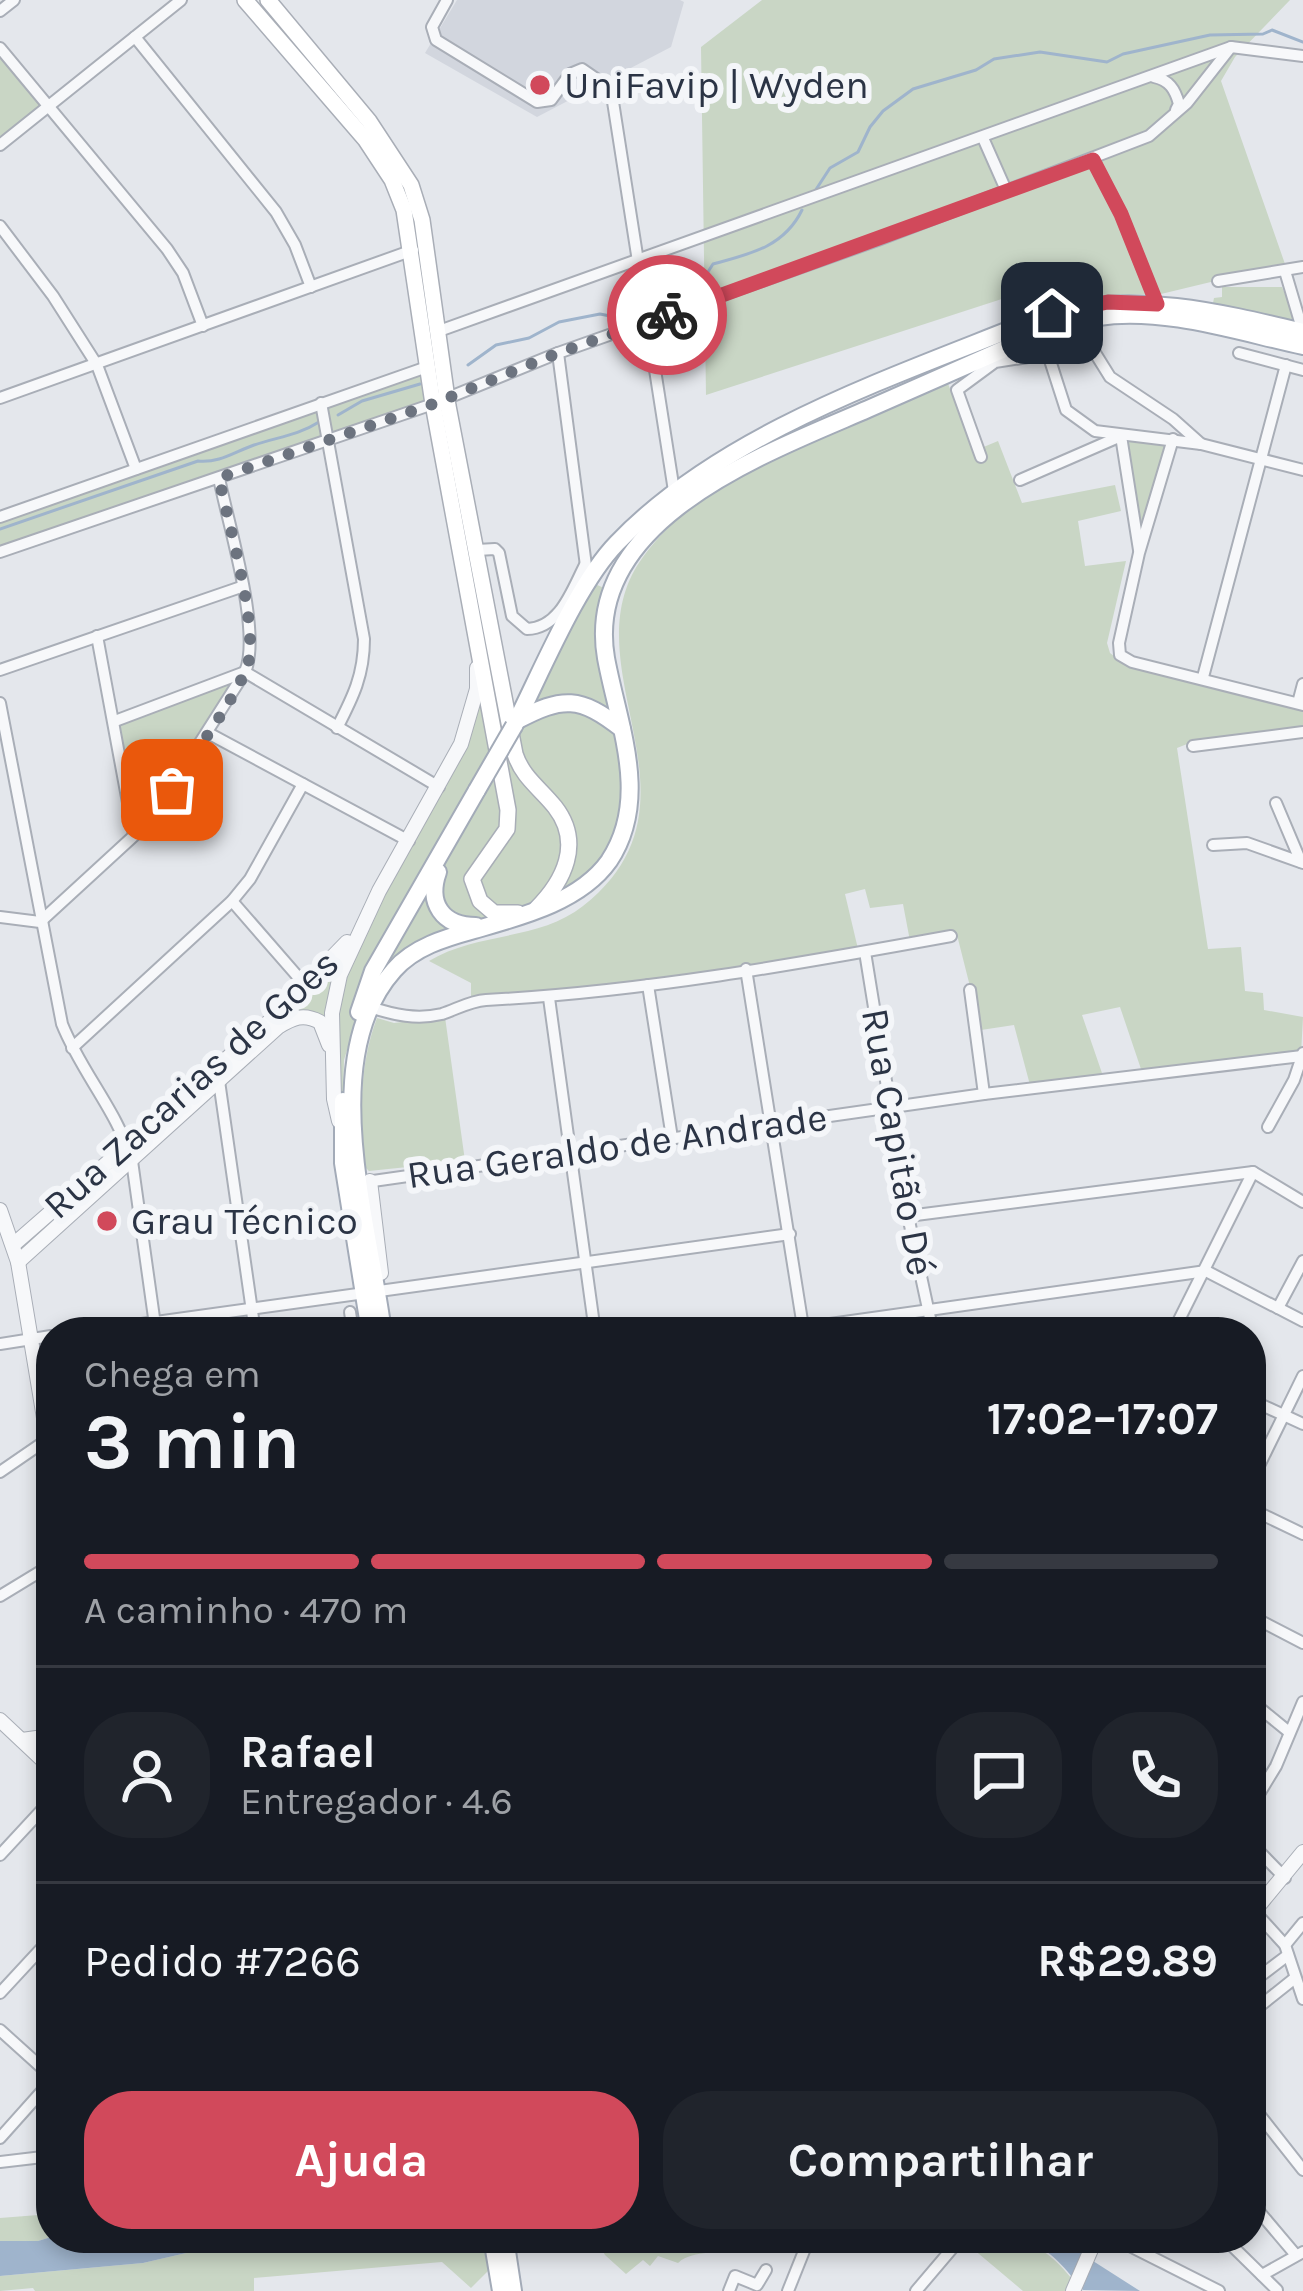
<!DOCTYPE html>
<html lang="pt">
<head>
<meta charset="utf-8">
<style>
	body { margin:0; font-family:Karla,sans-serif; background:#20242c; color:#f1f3f6; height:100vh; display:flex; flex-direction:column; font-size:45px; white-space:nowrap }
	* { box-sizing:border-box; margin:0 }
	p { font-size:39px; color:#9ea1a6 }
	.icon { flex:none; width:66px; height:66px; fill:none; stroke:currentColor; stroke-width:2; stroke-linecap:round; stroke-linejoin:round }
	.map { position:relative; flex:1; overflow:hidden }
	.side { position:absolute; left:36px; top:1317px; width:1230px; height:936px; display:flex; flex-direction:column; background:#171b24; border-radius:48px; box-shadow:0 6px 18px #0003 }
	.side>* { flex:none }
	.pin { position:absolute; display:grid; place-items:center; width:102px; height:102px; color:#fff; margin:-51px; border-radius:24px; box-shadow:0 6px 18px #0006 }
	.courier { position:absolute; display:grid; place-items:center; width:120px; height:120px; margin:-60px; border:9px solid #d1495b; border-radius:50%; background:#fff; color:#222; box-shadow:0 3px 15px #0007 }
	.headline em { font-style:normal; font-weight:700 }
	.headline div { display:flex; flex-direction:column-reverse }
	.headline { display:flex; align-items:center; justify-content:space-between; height:204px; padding:0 48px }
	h1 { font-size:78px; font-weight:700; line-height:90px }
	.bar { display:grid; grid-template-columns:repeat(4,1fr); gap:18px 12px; align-content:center; height:144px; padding:0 48px }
	.bar i { height:15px; border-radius:9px; background:#363941 }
	.bar .current { background:#d1495b }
	.bar p { grid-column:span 4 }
	.line { display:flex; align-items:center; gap:30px; padding:0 48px; border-top:3px solid #363941 }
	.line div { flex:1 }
	.round { display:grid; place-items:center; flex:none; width:126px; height:126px; border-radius:48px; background:#20242c }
	.cta { display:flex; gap:24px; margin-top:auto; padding:24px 48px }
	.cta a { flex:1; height:138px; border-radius:48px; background:#d1495b; color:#fff; font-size:48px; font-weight:700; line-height:138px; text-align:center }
	.cta a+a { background:#20242c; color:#f1f3f6 }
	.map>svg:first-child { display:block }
	.built { fill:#d2d6de }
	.green { fill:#c9d6c5 }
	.water { fill:#9fb4cc }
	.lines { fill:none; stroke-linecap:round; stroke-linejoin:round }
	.stream { stroke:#9fb4cc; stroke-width:3 }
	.minor-casing { stroke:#a9aeb7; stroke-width:14 }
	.tertiary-casing { stroke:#a9aeb7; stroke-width:16 }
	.secondary-casing { stroke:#a9aeb7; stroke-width:18 }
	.primary-casing { stroke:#a3abb8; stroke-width:20 }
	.minor { stroke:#f7f8fa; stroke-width:10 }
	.tertiary { stroke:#f7f8fa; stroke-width:14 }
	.secondary { stroke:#fff; stroke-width:15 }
	.primary { stroke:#fff; stroke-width:16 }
	.primary-bridge-casing { stroke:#a3abb8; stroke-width:20; stroke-linecap:butt }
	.primary-bridge { stroke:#fff; stroke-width:16 }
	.done { stroke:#6c737f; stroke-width:12; stroke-dasharray:0 21.6 }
	.route { stroke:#d1495b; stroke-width:15 }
	.poi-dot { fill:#d1495b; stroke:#f4f6f9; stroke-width:4.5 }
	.labels { text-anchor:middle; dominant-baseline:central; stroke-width:12; stroke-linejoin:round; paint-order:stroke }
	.poi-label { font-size:39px; fill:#2b3445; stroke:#f4f6f9; text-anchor:start }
	.street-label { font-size:39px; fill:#2b3445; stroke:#f4f6f9 }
</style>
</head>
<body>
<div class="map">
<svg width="1303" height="2291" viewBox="0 0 1303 2291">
	<rect width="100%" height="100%" fill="#e4e7ec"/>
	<path class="built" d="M457,0H680L684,2L671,47L537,117L425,53Z"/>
	<g class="green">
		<path d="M762,0H1290L1235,57L1221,81L1285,264L1161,294L1008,297L706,395L701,47Z"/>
		<path d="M0,58L42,106L0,140Z"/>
		<path d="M1222,287H1282L1294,315L1292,326L1213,303L1214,298L1222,297Z"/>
		<path d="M425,372L430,403L333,435L327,406Z"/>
		<path d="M947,381L974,451L998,441L1022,503L1115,485L1121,511L1078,521L1085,566L1126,561L1107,643L1110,653L1119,660L1303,706V729L1192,742L1177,748L1208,949L1241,947L1245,991L1263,993L1264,1010L1303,1017L1301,1054L1142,1072L1120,1007L1082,1015L1103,1076L1030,1085L1014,1025L981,1030L957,935L910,941L903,904L870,908L865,889L845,894L858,949L648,982L471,1000V983L429,961C476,932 539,941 583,906C717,800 564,665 643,557C709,466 847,425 947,381Z"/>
		<path d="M318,411L326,437L0,548V523Z"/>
		<path d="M1125,440L1169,443L1138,539Z"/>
		<path d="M588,581L611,591V687L627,819L588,884L394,970L359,1041L348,1047L344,1060L342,1132C338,1094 337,1054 312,1023L292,1020L18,1262L14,1245L340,953C399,872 441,782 477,689L497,755Z"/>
		<path d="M239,677L148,818L137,828L119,723Z"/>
		<path d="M445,1017L465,1161L369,1171L364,1166C360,1116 359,1065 377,1018L394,1023Z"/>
		<path d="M51,2214V2237L38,2241H0V2218Z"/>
		<path d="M444,2238H492L491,2268L471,2288L442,2262L254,2278V2291H35L33,2288L0,2291V2276L143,2263L225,2244L319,2246Z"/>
		<path d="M595,2238H731C722,2260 695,2247 678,2263L658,2256L650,2266L643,2260L626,2274L605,2255Z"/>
		<path d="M960,2238C970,2238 979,2241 988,2242C1032,2246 1041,2241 1072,2279L1067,2291H1023Z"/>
	</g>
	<g class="water">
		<path d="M51,2237L443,2238L319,2246L225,2244L143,2263L0,2276V2241H38Z"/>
		<path d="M1015,2238H1057L1140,2291L1083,2290C1064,2267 1046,2242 1015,2238Z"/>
	</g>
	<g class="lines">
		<g class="stream">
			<path d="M815,191L830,168L858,152L870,127L883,111L913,89L976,70L994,59L1040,52L1107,62L1123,54L1210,35L1263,34L1272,30L1303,42"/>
			<path d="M648,298L673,281L706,275L713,264C750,254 784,247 802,210"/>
			<path d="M468,365L496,345L529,338L559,322L600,314L615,317L631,308"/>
			<path d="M338,415L362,401L420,384"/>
			<path d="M0,529L198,461C220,463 234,452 254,445C277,437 297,436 319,422"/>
		</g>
		<g class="minor-casing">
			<g id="minor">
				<path d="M447,0L432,27L436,40L537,102L551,100L570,74L582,69L611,89L674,491"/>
				<path d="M0,11L14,0"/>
				<path d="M135,37L276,212L295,245L311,287"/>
				<path d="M0,48L167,249L183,273L203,326"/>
				<path d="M1154,77C1169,80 1175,89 1179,104L1176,110"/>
				<path d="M983,138L1006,190"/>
				<path d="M0,145L181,0"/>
				<path d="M1093,160L1121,214L1157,304"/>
				<path d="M0,226L53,296L97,365L136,469"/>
				<path d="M1285,271L1303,332"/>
				<path d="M1218,281L1303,267"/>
				<path d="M439,331L1231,47"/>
				<path d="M1239,353L1303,370"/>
				<path d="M1048,354L1066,410L1095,431L1201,444L1303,470"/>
				<path d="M0,398L413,250"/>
				<path d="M321,403L364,639C364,675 353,697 337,728"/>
				<path d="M1173,439L1139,553L1119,643L1120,655L1132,662L1303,705"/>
				<path d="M981,457L957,390L995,362L1048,354L1082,332L1110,377L1173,419L1201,444"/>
				<path d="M1020,480L1121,436L1139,550"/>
				<path d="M0,517L427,367"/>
				<path d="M477,550L495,549L499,553L512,616L527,629C560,628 572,590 585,565"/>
				<path d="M0,552L433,404L558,353"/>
				<path d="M588,581L558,353L878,240L1149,136L1187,103L1231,47L1303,56"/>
				<path d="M97,636L134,835"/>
				<path d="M0,670L241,587"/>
				<path d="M1203,677L1286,365"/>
				<path d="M0,703L62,1024C81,1072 118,1112 132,1161L156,1332"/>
				<path d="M1298,703L1303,684"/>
				<path d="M115,721L245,672L439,787"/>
				<path d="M208,733L409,841"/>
				<path d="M1193,746L1303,732"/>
				<path d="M1276,803L1301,862"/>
				<path d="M1213,845L1247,843L1303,863"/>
				<path d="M232,901L306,986"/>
				<path d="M0,917L40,922L150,821L245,672C262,632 228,524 219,478"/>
				<path d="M865,952L908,1216L933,1332"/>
				<path d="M746,969L803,1327"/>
				<path d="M648,985L672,1138"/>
				<path d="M970,990L984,1094"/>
				<path d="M549,998L595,1332"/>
				<path d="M370,1007C394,1015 417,1020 442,1014C457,1009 470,1001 486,1000C641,992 797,964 951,936"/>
				<path d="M72,1048L232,901L250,879L303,784"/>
				<path d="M218,1074L255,1332"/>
				<path d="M1268,1127L1294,1080L1303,1053"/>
				<path d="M366,1182L984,1094L1302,1056"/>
				<path d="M908,1216L1253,1172L1303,1202"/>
				<path d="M1278,1308L1303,1261"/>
				<path d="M350,1312L353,1332"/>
				<path d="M84,1332L790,1234"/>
				<path d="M773,1332L1206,1271L1303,1321"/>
				<path d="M1173,1332L1253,1172"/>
				<path d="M0,1344L51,1336"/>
				<path d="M1251,1400L1303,1424"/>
				<path d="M0,1472L48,1439"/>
				<path d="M1251,1482L1303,1376"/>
				<path d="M1251,1509L1303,1534"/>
				<path d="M0,1596L51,1565"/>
				<path d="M1251,1616L1303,1643"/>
				<path d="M1251,1701L1289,1732"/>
				<path d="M1251,1807L1276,1766L1303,1702"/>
				<path d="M1251,1843L1285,1878"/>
				<path d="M0,1855L51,1800"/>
				<path d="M1255,1912L1285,1945L1303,1999"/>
				<path d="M1285,1945L1303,1923"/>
				<path d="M1251,1983L1288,1955"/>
				<path d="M0,1993L51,1938"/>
				<path d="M1251,2013L1295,1978"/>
				<path d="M0,2030L51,2076"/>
				<path d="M1251,2104L1303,2170"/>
				<path d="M0,2138L51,2081"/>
				<path d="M0,2162L51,2156"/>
				<path d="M1251,2202L1295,2254"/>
				<path d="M1114,2238L1219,2291"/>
				<path d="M1224,2238L1277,2290"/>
				<path d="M1262,2275L1303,2252"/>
				<path d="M729,2291L735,2276L757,2285L766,2270"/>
				<path d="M788,2291L804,2251"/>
				<path d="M916,2291L961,2238"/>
			</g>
		</g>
		<g class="tertiary-casing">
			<g id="tertiary">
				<path d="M339,1121L334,1099L332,1013L340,975L379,891L461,744L477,689V668"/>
				<path d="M370,1181L381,1273"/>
				<path d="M0,1210L18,1262L51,1460"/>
				<path d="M13,1245L272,1019L347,942"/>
				<path d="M18,1262L278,1027C293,1018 303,1013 320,1022L329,1045"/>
				<path d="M0,1720L51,1768"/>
				<path d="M22,1740L51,1736"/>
				<path d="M1251,1915L1303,1852"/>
				<path d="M1073,2291L1096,2238"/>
			</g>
		</g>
		<g class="secondary-casing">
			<g id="secondary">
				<path d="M245,0L365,139L392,180L404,210L433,404L508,810L507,829L472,879L480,901L494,913H518"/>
				<path d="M268,0L369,121L411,185L422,220L448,406L515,754C523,778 540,788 555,807C583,843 564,881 536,909"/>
			</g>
		</g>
		<g class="primary-casing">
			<g id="primary">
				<path d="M516,721C563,696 580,696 622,729"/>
				<path d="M514,726C541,673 577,584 617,543C727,428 906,373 1051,313C1137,292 1219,312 1303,332"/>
				<path d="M438,872C427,903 442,926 476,926"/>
				<path d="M359,1012L373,971L477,790"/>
				<path d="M343,1101V1163L370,1332"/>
				<path d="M383,1332C370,1228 315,1058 394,970C414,947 445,938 474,930C520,917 580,902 609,861C651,798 618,724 606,658C582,519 769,452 868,409C929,382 990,355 1052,328C1067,325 1082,319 1098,317C1164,307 1238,332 1303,346"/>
				<path d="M492,2238L501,2291"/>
				<path d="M505,2238L513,2291"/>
			</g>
		</g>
		<use href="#minor" class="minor"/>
		<use href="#tertiary" class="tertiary"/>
		<use href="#secondary" class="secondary"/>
		<use href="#primary" class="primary"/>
		<g class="primary-bridge-casing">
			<path id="primary-bridge" d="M477,790L514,726"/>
		</g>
		<use href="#primary-bridge" class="primary-bridge"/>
	</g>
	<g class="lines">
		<path class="done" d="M172,790C195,750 227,712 246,670C262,635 227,520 219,478L433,404L558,353L667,315"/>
		<path class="route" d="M667,315L1093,160L1121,214L1157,304L1108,302L1052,313"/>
	</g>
	<g class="poi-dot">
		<circle cx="540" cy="85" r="12"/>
		<circle cx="107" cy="1221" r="12"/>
	</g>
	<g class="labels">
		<g class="poi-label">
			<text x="564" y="85">UniFavip | Wyden</text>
			<text x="131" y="1221">Grau Técnico</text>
		</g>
		<g class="street-label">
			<text transform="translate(191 1084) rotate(-42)">Rua Zacarias de Goes</text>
			<text transform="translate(898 1142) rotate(80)">Rua Capitão Dé</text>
			<text transform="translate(617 1146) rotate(-8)">Rua Geraldo de Andrade</text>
		</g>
	</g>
</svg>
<div class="pin" style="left:172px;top:790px;background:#ea580c"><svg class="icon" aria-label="bag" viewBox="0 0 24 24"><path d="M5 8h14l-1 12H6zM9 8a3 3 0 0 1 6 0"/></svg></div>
<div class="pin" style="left:1052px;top:313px;background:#1f2937"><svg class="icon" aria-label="home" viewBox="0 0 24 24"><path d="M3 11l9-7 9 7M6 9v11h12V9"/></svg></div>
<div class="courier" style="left:667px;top:315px"><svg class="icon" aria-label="bike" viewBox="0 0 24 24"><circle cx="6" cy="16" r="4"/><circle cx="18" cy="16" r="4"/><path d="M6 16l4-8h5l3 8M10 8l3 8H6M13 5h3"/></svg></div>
<section class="side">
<div class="headline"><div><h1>3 min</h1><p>Chega em</p></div><em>17:02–17:07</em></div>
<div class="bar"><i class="current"></i><i class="current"></i><i class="current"></i><i></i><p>A caminho · 470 m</p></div>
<div class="line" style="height:216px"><a class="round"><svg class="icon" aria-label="person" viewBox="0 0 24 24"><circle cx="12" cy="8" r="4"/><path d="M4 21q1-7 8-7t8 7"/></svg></a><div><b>Rafael</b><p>Entregador · 4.6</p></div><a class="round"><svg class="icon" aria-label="chat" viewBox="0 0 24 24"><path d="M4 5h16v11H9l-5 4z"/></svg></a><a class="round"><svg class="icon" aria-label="phone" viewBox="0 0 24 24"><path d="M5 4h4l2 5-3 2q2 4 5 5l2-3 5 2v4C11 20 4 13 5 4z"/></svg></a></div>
<div class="line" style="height:156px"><div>Pedido #7266</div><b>R$29.89</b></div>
<div class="cta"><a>Ajuda</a><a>Compartilhar</a></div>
</section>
</div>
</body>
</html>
